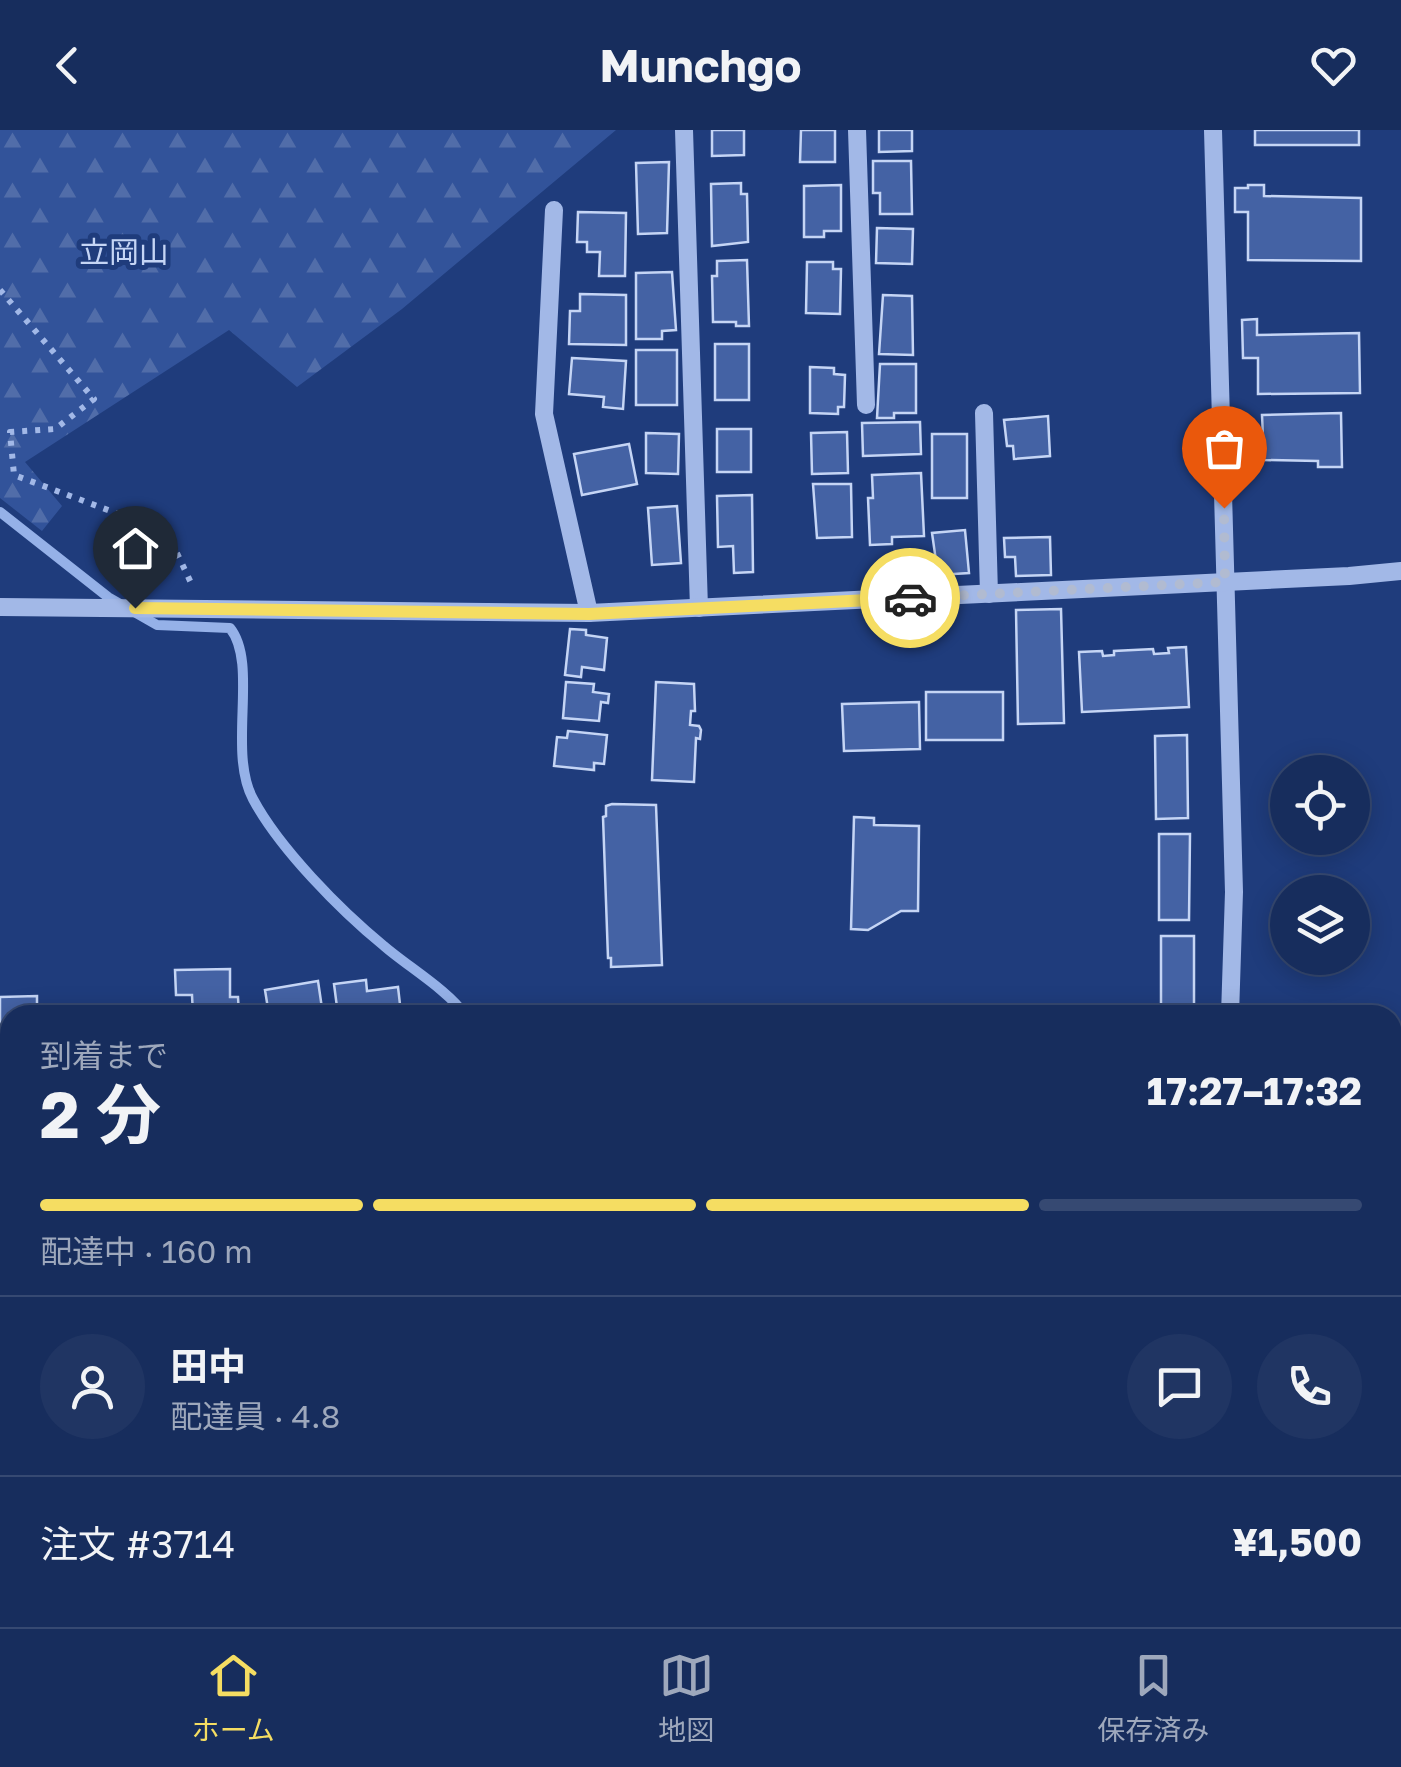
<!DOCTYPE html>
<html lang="ja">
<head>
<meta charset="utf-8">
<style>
	body { margin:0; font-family:"Golos Text","Noto Sans JP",sans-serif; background:#203563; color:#f1f3f6; height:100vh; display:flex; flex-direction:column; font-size:38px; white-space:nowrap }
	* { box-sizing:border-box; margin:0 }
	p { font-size:32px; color:#9ea8bc }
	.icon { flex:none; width:55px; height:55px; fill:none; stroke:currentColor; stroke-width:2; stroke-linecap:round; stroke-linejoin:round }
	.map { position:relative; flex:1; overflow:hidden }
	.side { position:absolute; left:0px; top:875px; width:1402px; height:622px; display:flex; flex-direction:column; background:#172d5d; border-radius:30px 30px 0 0; box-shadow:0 5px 25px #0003,0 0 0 2px #364972 }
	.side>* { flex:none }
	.fabs { position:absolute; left:1270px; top:625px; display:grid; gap:20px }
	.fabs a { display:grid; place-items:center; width:100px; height:100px; border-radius:50%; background:#172d5d; box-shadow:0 5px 25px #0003,0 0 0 2px #364972; font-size:50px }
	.pin { position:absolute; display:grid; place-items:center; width:85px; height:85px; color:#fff; margin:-102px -42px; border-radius:50% 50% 50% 0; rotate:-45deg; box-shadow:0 0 10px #0007 }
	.pin .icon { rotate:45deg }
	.courier { position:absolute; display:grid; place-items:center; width:100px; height:100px; margin:-50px; border:8px solid #f5dd62; border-radius:50%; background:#fff; color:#222; box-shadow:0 2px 12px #0007 }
	.summary em { font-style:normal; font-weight:700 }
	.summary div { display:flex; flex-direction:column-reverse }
	.summary { display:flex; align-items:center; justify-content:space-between; height:170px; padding:0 40px }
	h1 { font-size:65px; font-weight:700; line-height:75px }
	.bar { display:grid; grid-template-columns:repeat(4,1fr); gap:15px 10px; align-content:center; height:120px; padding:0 40px }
	.bar i { height:12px; border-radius:8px; background:#364972 }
	.bar .selected { background:#f5dd62 }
	.bar p { grid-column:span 4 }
	.line { display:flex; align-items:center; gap:25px; padding:0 40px; border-top:2px solid #364972 }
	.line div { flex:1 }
	.round { display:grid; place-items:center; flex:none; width:105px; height:105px; border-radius:52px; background:#203563 }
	header { display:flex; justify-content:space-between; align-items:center; height:130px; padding:0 40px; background:#172d5d; font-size:45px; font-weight:700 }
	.tabs { display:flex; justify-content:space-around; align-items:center; height:140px; border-top:2px solid #364972; background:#172d5d; font-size:28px; color:#9ea8bc }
	.tabs a { display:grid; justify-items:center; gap:5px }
	.tabs .selected { color:#f5dd62 }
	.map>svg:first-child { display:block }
	.forest { fill:url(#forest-firs) }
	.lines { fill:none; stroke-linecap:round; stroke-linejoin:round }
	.stream { stroke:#95b1e8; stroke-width:10 }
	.building { fill:#4462a4; stroke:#c5d5f5; stroke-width:2.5 }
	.path { stroke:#a2b8e7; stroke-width:6; stroke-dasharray:5 8; stroke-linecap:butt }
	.minor { stroke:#a2b8e7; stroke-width:18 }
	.done { stroke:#b1bbd1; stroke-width:10; stroke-dasharray:0 18 }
	.route { stroke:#f5dd62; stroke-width:12 }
	.labels { text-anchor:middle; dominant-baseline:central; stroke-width:10; stroke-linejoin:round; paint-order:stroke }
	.park-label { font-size:30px; fill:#c5d5f5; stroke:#1f3c7c }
</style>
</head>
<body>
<header><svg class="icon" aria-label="back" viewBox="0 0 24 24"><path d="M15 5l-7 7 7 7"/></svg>Munchgo<svg class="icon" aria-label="heart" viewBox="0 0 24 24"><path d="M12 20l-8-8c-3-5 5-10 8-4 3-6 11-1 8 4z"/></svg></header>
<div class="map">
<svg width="1401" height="1497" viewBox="0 0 1401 1497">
	<defs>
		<pattern id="forest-firs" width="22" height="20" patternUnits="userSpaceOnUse" patternTransform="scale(2.5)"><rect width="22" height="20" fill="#32539a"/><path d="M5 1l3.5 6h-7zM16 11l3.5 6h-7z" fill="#516da9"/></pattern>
	</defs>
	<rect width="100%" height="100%" fill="#1f3c7c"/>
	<path class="forest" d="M0,0H616L402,179L297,257L229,200L25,332L62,376L42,401L0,368Z"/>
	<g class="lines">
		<g class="stream">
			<path d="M0,382L108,467L157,495L230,498C259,534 227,621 253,669C279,718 340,780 384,816C407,836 449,861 465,885"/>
			<path d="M564,1488L566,1497"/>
			<path d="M948,1488L997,1497"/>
			<path d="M635,1497L748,1488"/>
		</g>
	</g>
	<g class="building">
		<path d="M712,0H744V25L712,26Z"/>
		<path d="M801,0H835V32H800Z"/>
		<path d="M879,0H912V21L879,22Z"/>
		<rect x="1255" y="0" width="104" height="15"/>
		<path d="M873,31H911L912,84H880V63H873Z"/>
		<path d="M669,32L667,103L638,104L636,33Z"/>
		<path d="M741,53V64H747L748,112L712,116L711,54Z"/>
		<path d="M841,55V101H824V107H804V56Z"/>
		<path d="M1248,55H1264V66L1361,68V131L1248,130V82H1235V58H1248Z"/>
		<path d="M578,82L626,83L625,146H599L600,122H587V112H577Z"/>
		<path d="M877,98L913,99L912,134L876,133Z"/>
		<path d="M747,130L749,196H736V192H713L712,146H717V131Z"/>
		<path d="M807,132H833V139H841L840,184L806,183Z"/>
		<path d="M672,142L676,200L662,201V209H636V143Z"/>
		<path d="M580,164L626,165V215L569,214L570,181H580Z"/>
		<path d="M883,165L912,166L913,225L879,224Z"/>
		<path d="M1257,189V205L1359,203L1360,263L1258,264V228H1243L1242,190Z"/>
		<rect x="715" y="214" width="34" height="56"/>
		<rect x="636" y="220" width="41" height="55"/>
		<path d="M572,228L626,231L623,279L603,277L604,267L569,264Z"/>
		<path d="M880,234H916V283H894V288H877Z"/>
		<path d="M810,237L834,238V244L845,245L844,277H838V284L810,283Z"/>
		<path d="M1341,283L1342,337H1318V331L1264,330L1262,285Z"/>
		<path d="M1048,286L1050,326L1014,329L1013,316H1007L1004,290Z"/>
		<path d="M920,292L921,324L863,326L862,293Z"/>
		<rect x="717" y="299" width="34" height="43"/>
		<path d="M847,302L848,343L812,344L811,303Z"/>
		<path d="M646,303L679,304L678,344L646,343Z"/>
		<rect x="932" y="304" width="35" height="64"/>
		<path d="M629,314L637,354L582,365L574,324Z"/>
		<path d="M921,343L924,406L892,407V414L870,415L868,368H873L872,345Z"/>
		<path d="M813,354H851L852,407L817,408Z"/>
		<path d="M752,365L753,442L734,443L733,416L718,417L717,366Z"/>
		<path d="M677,376L681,433L652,435L648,378Z"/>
		<path d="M965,400L969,443L938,445L932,403Z"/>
		<path d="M1050,407L1051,445L1016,446L1015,427H1005L1004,408Z"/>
		<path d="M1061,479L1064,593L1018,594L1016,480Z"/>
		<path d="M570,499L586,500V505L607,508L604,540L582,537L581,547L565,545Z"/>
		<path d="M1186,517L1189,577L1082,582L1079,522L1102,521L1103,526L1114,525V521L1153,519L1154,524L1169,523L1168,518Z"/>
		<path d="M566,552L594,554L593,562L609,564L608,573L601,572L599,591L563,588Z"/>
		<path d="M656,552L694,554L695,581H691L690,595L699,596L701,600L700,609L696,608L694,652L652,650Z"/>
		<rect x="926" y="562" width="77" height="48"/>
		<path d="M919,572L920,619L844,621L842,574Z"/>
		<path d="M568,601L607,605L604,634L594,633V640L554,636L557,607L567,608Z"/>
		<path d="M1187,605L1188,688L1156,689L1155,606Z"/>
		<path d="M612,674L656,675L662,835L611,837V828H608L603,687L606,686V676Z"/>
		<path d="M854,687L874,688V695L919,696L918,781H901L868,800L851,799Z"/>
		<path d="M1159,704H1190L1189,790H1159Z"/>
		<rect x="1161" y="806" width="33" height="79"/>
		<path d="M230,839V867H238L239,885H193L192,865H176L175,840Z"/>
		<path d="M366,850L367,861L398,857L401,883L338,885L334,854Z"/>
		<path d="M318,851L323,885H269L265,860Z"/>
		<path d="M37,866V885H10V914H0V867Z"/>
		<path d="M81,876L104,877V885H81Z"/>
		<path d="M1401,988V1056L1392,1057V989Z"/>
		<path d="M1401,1098V1146L1392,1147V1099Z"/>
		<path d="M0,1337L5,1483H0Z"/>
		<path d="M1400,1399L1401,1434L1393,1436L1392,1442V1400Z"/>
		<path d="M1000,1488H1040V1490L1000,1494Z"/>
		<path d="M1046,1488H1093V1492L1047,1494Z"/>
	</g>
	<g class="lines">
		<g class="path">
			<path d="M0,160L94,269L55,299L10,302L14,345L167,402L192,455"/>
			<path d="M1294,1488L1300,1497"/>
		</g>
		<g class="minor">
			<path d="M684,0L699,478"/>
			<path d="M857,0L866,275"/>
			<path d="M1213,0L1234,762L1230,885"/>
			<path d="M554,80L544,284L589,483"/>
			<path d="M984,283L989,464"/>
			<path d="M0,477L589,483L1349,446L1401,441"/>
			<path d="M1392,930H1401"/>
			<path d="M0,994H10"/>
		</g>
	</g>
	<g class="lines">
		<path class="done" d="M910,468L1225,452L1224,378"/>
		<path class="route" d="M135,478L589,484L910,468"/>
	</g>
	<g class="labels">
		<g class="park-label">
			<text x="124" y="122">立岡山</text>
		</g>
	</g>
</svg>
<div class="fabs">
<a><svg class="icon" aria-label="locate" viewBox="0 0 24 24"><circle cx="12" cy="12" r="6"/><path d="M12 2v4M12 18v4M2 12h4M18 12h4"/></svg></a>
<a><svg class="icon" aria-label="layers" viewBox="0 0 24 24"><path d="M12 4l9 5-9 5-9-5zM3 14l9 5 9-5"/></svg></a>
</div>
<div class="pin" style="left:1224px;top:378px;background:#ea580c"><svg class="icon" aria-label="bag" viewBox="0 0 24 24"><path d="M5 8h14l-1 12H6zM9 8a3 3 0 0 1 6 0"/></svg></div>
<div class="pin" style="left:135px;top:478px;background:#1f2937"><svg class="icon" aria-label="home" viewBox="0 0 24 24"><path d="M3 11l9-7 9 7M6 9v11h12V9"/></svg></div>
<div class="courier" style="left:910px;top:468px"><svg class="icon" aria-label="car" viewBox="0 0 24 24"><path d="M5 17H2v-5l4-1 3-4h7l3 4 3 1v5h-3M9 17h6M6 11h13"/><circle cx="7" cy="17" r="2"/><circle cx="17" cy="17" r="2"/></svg></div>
<section class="side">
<div class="summary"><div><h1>2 分</h1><p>到着まで</p></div><em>17:27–17:32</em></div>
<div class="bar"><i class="selected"></i><i class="selected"></i><i class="selected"></i><i></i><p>配達中 · 160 m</p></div>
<div class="line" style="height:180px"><a class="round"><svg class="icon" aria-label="person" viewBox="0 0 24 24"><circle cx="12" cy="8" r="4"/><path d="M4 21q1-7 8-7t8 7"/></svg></a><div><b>田中</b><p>配達員 · 4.8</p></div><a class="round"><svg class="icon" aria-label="chat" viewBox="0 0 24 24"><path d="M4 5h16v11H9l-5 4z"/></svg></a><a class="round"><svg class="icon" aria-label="phone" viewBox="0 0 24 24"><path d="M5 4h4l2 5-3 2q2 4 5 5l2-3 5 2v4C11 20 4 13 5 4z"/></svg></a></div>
<div class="line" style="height:130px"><div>注文 #3714</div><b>¥1,500</b></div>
</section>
</div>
<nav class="tabs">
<a class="selected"><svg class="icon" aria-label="home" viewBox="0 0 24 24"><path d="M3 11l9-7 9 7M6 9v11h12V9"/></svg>ホーム</a>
<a><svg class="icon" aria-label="map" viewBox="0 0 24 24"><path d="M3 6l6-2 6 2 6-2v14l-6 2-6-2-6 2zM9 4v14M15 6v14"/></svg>地図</a>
<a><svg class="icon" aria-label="saved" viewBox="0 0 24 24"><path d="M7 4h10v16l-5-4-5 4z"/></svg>保存済み</a>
</nav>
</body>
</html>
